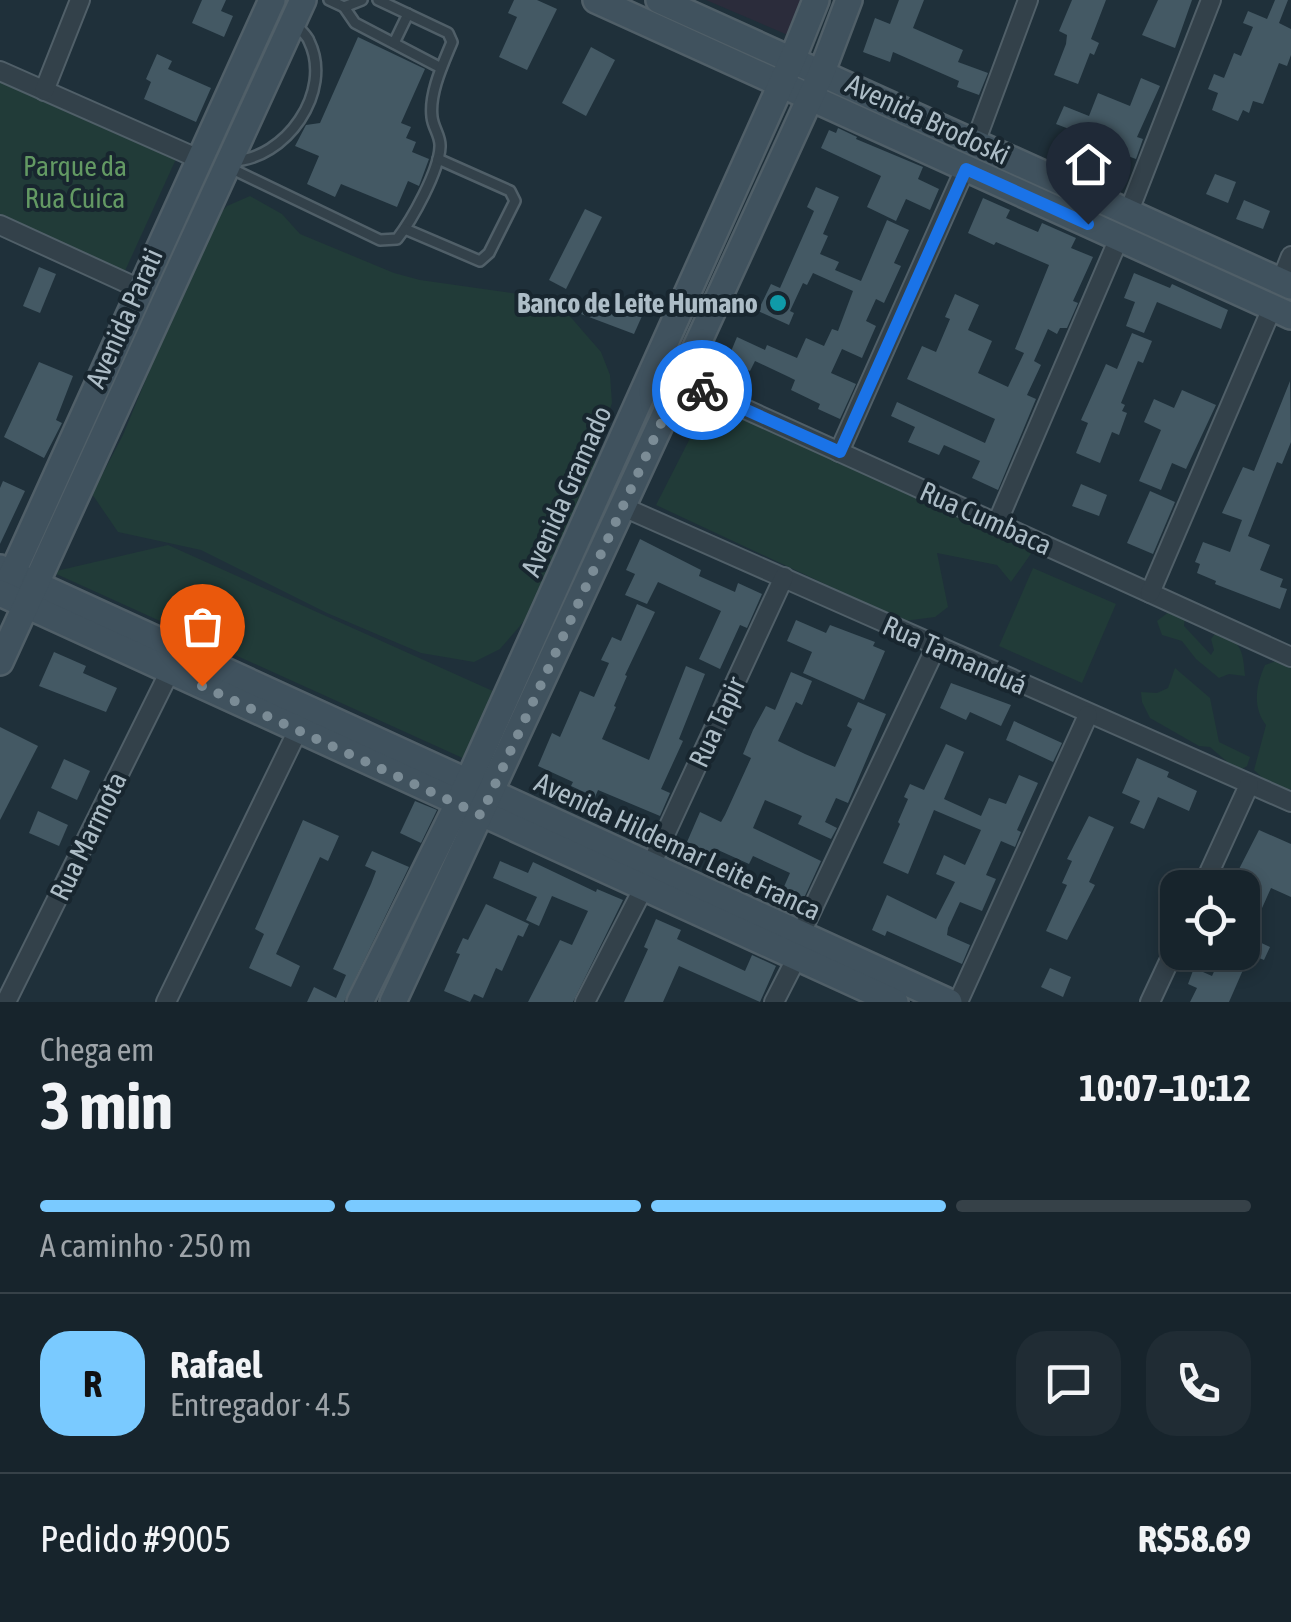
<!DOCTYPE html>
<html lang="pt">
<head>
<meta charset="utf-8">
<style>
	body { margin:0; font-family:"Asap Condensed",sans-serif; background:#202c34; color:#f1f3f6; height:100vh; display:flex; flex-direction:column; font-size:38px; white-space:nowrap }
	* { box-sizing:border-box; margin:0 }
	p { font-size:32px; color:#9ea4a9 }
	.icon { flex:none; width:55px; height:55px; fill:none; stroke:currentColor; stroke-width:2; stroke-linecap:round; stroke-linejoin:round }
	.map { position:relative; height:1002px; overflow:hidden }
	.side { display:flex; flex-direction:column; background:#17242c; flex:1 }
	.side>* { flex:none }
	.controls { position:absolute; left:1160px; top:870px; display:grid; gap:20px }
	.controls a { display:grid; place-items:center; width:100px; height:100px; border-radius:20px; background:#17242c; box-shadow:0 5px 15px #0003,0 0 0 2px #364148; font-size:50px }
	.pin { position:absolute; display:grid; place-items:center; width:85px; height:85px; color:#fff; margin:-102px -42px; border-radius:50% 50% 50% 0; rotate:-45deg; box-shadow:0 0 10px #0007 }
	.pin .icon { rotate:45deg }
	.courier { position:absolute; display:grid; place-items:center; width:100px; height:100px; margin:-50px; border:8px solid #1a73e8; border-radius:50%; background:#fff; color:#222; box-shadow:0 2px 12px #0007 }
	.overview em { font-style:normal; font-weight:700 }
	.overview div { display:flex; flex-direction:column-reverse }
	.overview { display:flex; align-items:center; justify-content:space-between; height:170px; padding:0 40px }
	h1 { font-size:65px; font-weight:700; line-height:75px }
	.bar { display:grid; grid-template-columns:repeat(4,1fr); gap:15px 10px; align-content:center; height:120px; padding:0 40px }
	.bar i { height:12px; border-radius:8px; background:#364148 }
	.bar .active { background:#7acaff }
	.bar p { grid-column:span 4 }
	.line { display:flex; align-items:center; gap:25px; padding:0 40px; border-top:2px solid #364148 }
	.line div { flex:1 }
	.round { display:grid; place-items:center; flex:none; width:105px; height:105px; border-radius:30px; background:#202c34 }
	.map>svg:first-child { display:block }
	.medical { fill:#2b2c3b }
	.green { fill:#213b38 }
	.building { fill:#445964 }
	.lines { fill:none; stroke-linecap:round; stroke-linejoin:round }
	.lane-casing { stroke:#505f68; stroke-width:14 }
	.street-casing { stroke:#505f68; stroke-width:22 }
	.secondary-casing { stroke:#505f68; stroke-width:30 }
	.lane { stroke:#33414a; stroke-width:9 }
	.street { stroke:#33414a; stroke-width:18 }
	.secondary { stroke:#40525e; stroke-width:25 }
	.done { stroke:#7b8c96; stroke-width:10; stroke-dasharray:0 18 }
	.route { stroke:#1a73e8; stroke-width:12 }
	.culture-dot { fill:#0f9aa8; stroke:#18262f; stroke-width:4 }
	.labels { text-anchor:middle; dominant-baseline:central; stroke-width:8; stroke-linejoin:round; paint-order:stroke }
	.street-label { font-size:28px; fill:#adbdc7; stroke:#18262f }
	.park-label { font-size:28px; fill:#639963; stroke:#18262f }
	.poi-label { font-size:28px; font-weight:bold; fill:#adbdc7; stroke:#18262f; text-anchor:end }
</style>
</head>
<body>
<div class="map">
<svg width="1291" height="1002" viewBox="0 0 1291 1002">
	<rect width="100%" height="100%" fill="#1f303a"/>
	<path class="medical" d="M706,0H811L790,36Z"/>
	<g class="green">
		<path d="M0,82L176,159L124,273L0,215Z"/>
		<path d="M250,196L282,214L300,234L394,273L420,280L540,297L561,306L601,352L610,375L612,403L596,449L593,476L538,605L500,649L474,662L421,653L327,613L201,550L118,532L92,494L123,435L209,226L227,206Z"/>
		<path d="M709,401L1035,548L1011,582L997,565L937,553L948,607L935,617L904,621L656,505Z"/>
		<path d="M168,545L495,692L467,760L52,572Z"/>
		<path d="M1033,568L1116,604L1082,683L999,646Z"/>
		<path d="M1170,611L1185,616L1184,626L1211,655L1214,650L1211,639L1215,634C1242,639 1243,652 1245,676L1229,674L1219,678L1196,659L1182,641L1162,635L1157,621Z"/>
		<path d="M1276,661L1291,668V789H1275L1254,770L1266,725C1252,707 1256,685 1265,665Z"/>
		<path d="M1175,668L1210,698L1219,742L1250,757L1247,766L1242,769L1231,765L1210,747L1199,746L1150,718L1142,702L1141,692L1157,693L1168,688Z"/>
	</g>
	<g class="building">
		<path d="M202,0H226L221,11L233,16L224,37L192,23Z"/>
		<path d="M514,0H537L557,9L527,70L499,57L517,17L508,13Z"/>
		<path d="M899,0H924L913,28L963,50L958,62L988,73L979,95L957,87L959,81L893,52L890,62L863,52L875,18L890,24Z"/>
		<path d="M1072,0H1106L1091,39L1099,43L1094,55L1090,53L1078,84L1054,75L1066,44L1067,35L1059,31Z"/>
		<path d="M1158,0H1192L1175,48L1142,35Z"/>
		<path d="M1275,0H1288L1279,23L1291,29V55L1287,66L1279,63L1263,104L1253,101L1249,113L1243,110L1238,121L1212,110L1218,93L1208,89L1214,74L1224,78L1234,53L1241,56L1253,27L1243,23L1248,11L1267,19Z"/>
		<path d="M358,37L425,69L401,123L411,127L406,138L416,142L412,152L429,159L419,186L408,181L397,207L341,184L335,197L307,184L319,156L295,146L306,125L320,123Z"/>
		<path d="M591,47L615,60L586,116L562,103Z"/>
		<path d="M157,54L172,61L168,69L211,88L196,122L144,99L151,82L146,79Z"/>
		<path d="M1141,78L1160,86L1137,137L1143,139L1136,159L1080,139L1082,134L1056,124L1064,106L1089,116L1098,93L1130,106Z"/>
		<path d="M838,128L857,137L856,139L923,167L918,179L939,189L930,210L906,199L896,221L867,207L881,176L821,148L829,130L836,133Z"/>
		<path d="M1215,174L1236,182L1228,203L1206,194Z"/>
		<path d="M816,187L839,197L823,234L828,236L820,254L839,262L835,270L861,281L887,220L909,230L894,263L901,266L884,303L876,299L866,321L876,326L862,358L842,349L831,373L856,384L840,419L818,409L820,404L791,390L795,380L789,377L755,361L750,371L727,361L737,337L765,350L767,345L797,358L806,338L824,346L832,329L838,331L853,291L813,273L807,285L803,283L790,311L794,313L789,325L758,311L771,284L780,288L814,211L807,207Z"/>
		<path d="M983,198L1010,210L1006,218L1038,232L1042,223L1076,238L1071,248L1093,257L1073,301L1078,303L1067,328H1060L1057,334L1048,329L1034,361L1041,365L1027,395L1036,399L998,490L972,478L980,461L944,445L939,455L908,442L915,427L891,416L897,402L985,443L995,419L907,379L922,346L936,352L950,319L945,317L955,294L979,305L968,330L992,341L978,373L1008,387L1024,353L1015,349L1049,265L996,242L994,245L968,233Z"/>
		<path d="M1244,200L1270,211L1263,229L1236,219Z"/>
		<path d="M585,209L602,217L566,289L549,280Z"/>
		<path d="M39,267L56,274L40,313L23,306Z"/>
		<path d="M1134,273L1170,288L1172,284L1228,310L1221,329L1157,302L1144,333L1126,326L1135,302L1124,298Z"/>
		<path d="M589,295L642,316L634,334L581,314Z"/>
		<path d="M1132,333L1152,341L1143,363L1138,361L1121,403L1125,405L1122,411L1127,413L1119,435L1112,432L1100,463L1076,453L1088,423L1081,420L1106,364L1117,369Z"/>
		<path d="M39,362L73,376L56,420L62,423L44,458L4,437Z"/>
		<path d="M1290,381L1291,442L1282,464L1277,462L1248,536L1270,545L1260,570L1283,579L1280,587L1287,589L1280,609L1215,584L1216,581L1197,573L1200,564L1195,562L1203,542L1230,552L1242,520L1222,513L1243,467L1254,471Z"/>
		<path d="M1182,390L1216,405L1186,469L1172,463L1161,490L1139,481L1161,430L1144,422L1154,399L1174,408Z"/>
		<path d="M3,481L25,491L0,544V488Z"/>
		<path d="M1081,484L1107,495L1099,516L1072,506Z"/>
		<path d="M1150,491L1175,502L1153,554L1127,543Z"/>
		<path d="M640,539L701,570L699,576L735,592L738,583L762,594L747,628L740,625L720,669L699,659L721,611L658,582L647,604L625,595L635,574L626,570Z"/>
		<path d="M637,604L655,612L625,675L627,676L614,706L616,707L602,739L649,760L686,666L705,674L679,739L683,741L661,789L670,793L660,816L598,790L595,797L571,786L573,782L538,766L552,733L560,737L580,691L594,697L609,663L601,660L612,637L621,641Z"/>
		<path d="M796,620L826,633L830,625L875,642L873,646L885,651L864,700L803,673L812,652L787,641Z"/>
		<path d="M54,652L86,666L83,673L117,688L106,712L39,686Z"/>
		<path d="M791,672L812,681L802,705L796,702L778,741L805,754L835,767L852,729L847,726L858,702L886,714L848,803L836,798L825,822L837,828L831,839L798,824L802,816L765,800L753,828L821,861L804,898L783,889L790,873L753,856L749,864L718,850L715,855L687,842L700,812L721,822L725,815L751,758L743,754L753,730L766,706L775,710Z"/>
		<path d="M951,683L1011,705L1001,726L970,712L966,720L940,708Z"/>
		<path d="M1014,721L1062,743L1053,762L1006,740Z"/>
		<path d="M0,727L38,746L0,820Z"/>
		<path d="M946,744L964,752L944,799L981,816L989,798L1006,804L1019,775L1038,783L1017,830L1021,832L1015,847L1001,841L986,875L996,879L982,911L960,902L948,928L947,935L970,945L962,964L887,931L885,936L872,930L887,895L936,919L955,882L936,874L944,855L965,865L981,830L934,810L908,874L883,863L900,824L898,822L908,799L904,797L910,784L924,790Z"/>
		<path d="M1137,758L1169,772L1167,777L1197,791L1189,811L1158,797L1144,829L1130,823L1140,801L1122,793Z"/>
		<path d="M64,759L90,771L77,800L51,788Z"/>
		<path d="M415,801L437,810L421,843L400,833Z"/>
		<path d="M38,811L68,825L59,846L29,833Z"/>
		<path d="M1089,816L1114,827L1089,882L1095,885L1067,940L1046,931L1067,885L1062,883L1072,861L1067,859Z"/>
		<path d="M303,820L339,836L328,861L320,857L276,954L300,966L291,987L249,968L264,934L255,929Z"/>
		<path d="M1259,830L1291,844V897L1271,888L1254,926L1260,929L1255,940L1270,947L1264,960L1250,954L1229,1002H1190L1197,988L1188,984L1194,968L1212,976L1223,952H1242V889L1248,876L1238,871Z"/>
		<path d="M372,851L409,867L344,1002H307L314,987L336,998L346,975L333,969L371,884L376,871L365,866Z"/>
		<path d="M500,861L528,873L533,862L596,892L597,889L623,900L573,1002H528L560,940L572,945L588,911L552,896L539,926L526,920L537,897L493,878Z"/>
		<path d="M486,904L529,924L523,937L518,935L502,971L496,968L483,998L474,994L470,1002L444,991L460,954L456,953L463,938L468,940Z"/>
		<path d="M656,919L681,930L677,939L745,971L752,955L776,966L760,1002L679,966L663,1002H624L648,949L644,947Z"/>
		<path d="M1050,968L1071,977L1063,997L1041,987Z"/>
	</g>
	<g class="lines">
		<g class="lane-casing">
			<g id="lane">
				<path d="M329,0L344,7L355,23L441,68"/>
				<path d="M344,7L362,0"/>
				<path d="M394,43L408,14"/>
				<path d="M232,161C285,160 334,92 309,41C307,35 298,28 294,23"/>
				<path d="M228,167L380,240L397,239C412,220 439,171 440,147C441,136 433,128 432,117C429,93 443,64 452,42L448,33L378,0"/>
				<path d="M405,229L480,261L489,253L515,201L510,191L438,159"/>
			</g>
		</g>
		<g class="street-casing">
			<g id="street">
				<path d="M0,71L199,159"/>
				<path d="M44,91L80,0"/>
				<path d="M975,143L1028,0"/>
				<path d="M1129,211L1211,0"/>
				<path d="M0,225L142,290"/>
				<path d="M1281,281L1291,256"/>
				<path d="M681,380L1291,657"/>
				<path d="M839,452L965,169"/>
				<path d="M621,506L1291,802"/>
				<path d="M997,523L1119,238"/>
				<path d="M1150,593L1272,308"/>
				<path d="M650,867L784,577"/>
				<path d="M1202,888L1249,785"/>
				<path d="M800,935L936,647"/>
				<path d="M6,1002L170,671"/>
				<path d="M166,1002L298,730"/>
				<path d="M585,1002L644,887"/>
				<path d="M774,1002L797,957"/>
				<path d="M958,1002L1088,715"/>
				<path d="M1150,1002L1178,942"/>
			</g>
		</g>
		<g class="secondary-casing">
			<g id="secondary">
				<path d="M596,0L1291,316"/>
				<path d="M659,0L1291,286"/>
				<path d="M0,568L949,1002"/>
				<path d="M6,587L272,0"/>
				<path d="M0,593L895,1002"/>
				<path d="M0,662L303,0"/>
				<path d="M360,1002L458,804L792,60L816,0"/>
				<path d="M393,1002L681,380L821,74L849,0"/>
			</g>
		</g>
		<use href="#lane" class="lane"/>
		<use href="#street" class="street"/>
		<use href="#secondary" class="secondary"/>
	</g>
	<g class="lines">
		<path class="done" d="M202,686L481,815L681,380L702,390"/>
		<path class="route" d="M702,390L840,452L966,169L1088,224"/>
	</g>
	<circle class="culture-dot" cx="778" cy="303" r="10"/>
	<g class="labels">
		<g class="street-label">
			<text transform="translate(928 119) rotate(25)">Avenida Brodoski</text>
			<text transform="translate(124 318) rotate(-66)">Avenida Parati</text>
			<text transform="translate(566 491) rotate(-66)">Avenida Gramado</text>
			<text transform="translate(986 518) rotate(24)">Rua Cumbaca</text>
			<text transform="translate(955 655) rotate(24)">Rua Tamanduá</text>
			<text transform="translate(717 722) rotate(-65)">Rua Tapir</text>
			<text transform="translate(88 836) rotate(-64)">Rua Marmota</text>
			<text transform="translate(678 846) rotate(25)">Avenida Hildemar Leite Franca</text>
		</g>
		<g class="park-label">
			<text x="75" y="166">Parque da<tspan x="75" dy="32">Rua Cuica</tspan></text>
		</g>
		<g class="poi-label">
			<text x="758" y="303">Banco de Leite Humano</text>
		</g>
	</g>
</svg>
<div class="controls">
<a><svg class="icon" aria-label="locate" viewBox="0 0 24 24"><circle cx="12" cy="12" r="6"/><path d="M12 2v4M12 18v4M2 12h4M18 12h4"/></svg></a>
</div>
<div class="pin" style="left:202px;top:686px;background:#ea580c"><svg class="icon" aria-label="bag" viewBox="0 0 24 24"><path d="M5 8h14l-1 12H6zM9 8a3 3 0 0 1 6 0"/></svg></div>
<div class="pin" style="left:1088px;top:224px;background:#1f2937"><svg class="icon" aria-label="home" viewBox="0 0 24 24"><path d="M3 11l9-7 9 7M6 9v11h12V9"/></svg></div>
<div class="courier" style="left:702px;top:390px"><svg class="icon" aria-label="bike" viewBox="0 0 24 24"><circle cx="6" cy="16" r="4"/><circle cx="18" cy="16" r="4"/><path d="M6 16l4-8h5l3 8M10 8l3 8H6M13 5h3"/></svg></div>
</div>
<section class="side">
<div class="overview"><div><h1>3 min</h1><p>Chega em</p></div><em>10:07–10:12</em></div>
<div class="bar"><i class="active"></i><i class="active"></i><i class="active"></i><i></i><p>A caminho · 250 m</p></div>
<div class="line" style="height:180px"><b class="round" style="background:#7acaff;color:#111">R</b><div><b>Rafael</b><p>Entregador · 4.5</p></div><a class="round"><svg class="icon" aria-label="chat" viewBox="0 0 24 24"><path d="M4 5h16v11H9l-5 4z"/></svg></a><a class="round"><svg class="icon" aria-label="phone" viewBox="0 0 24 24"><path d="M5 4h4l2 5-3 2q2 4 5 5l2-3 5 2v4C11 20 4 13 5 4z"/></svg></a></div>
<div class="line" style="height:130px"><div>Pedido #9005</div><b>R$58.69</b></div>
</section>
</body>
</html>
